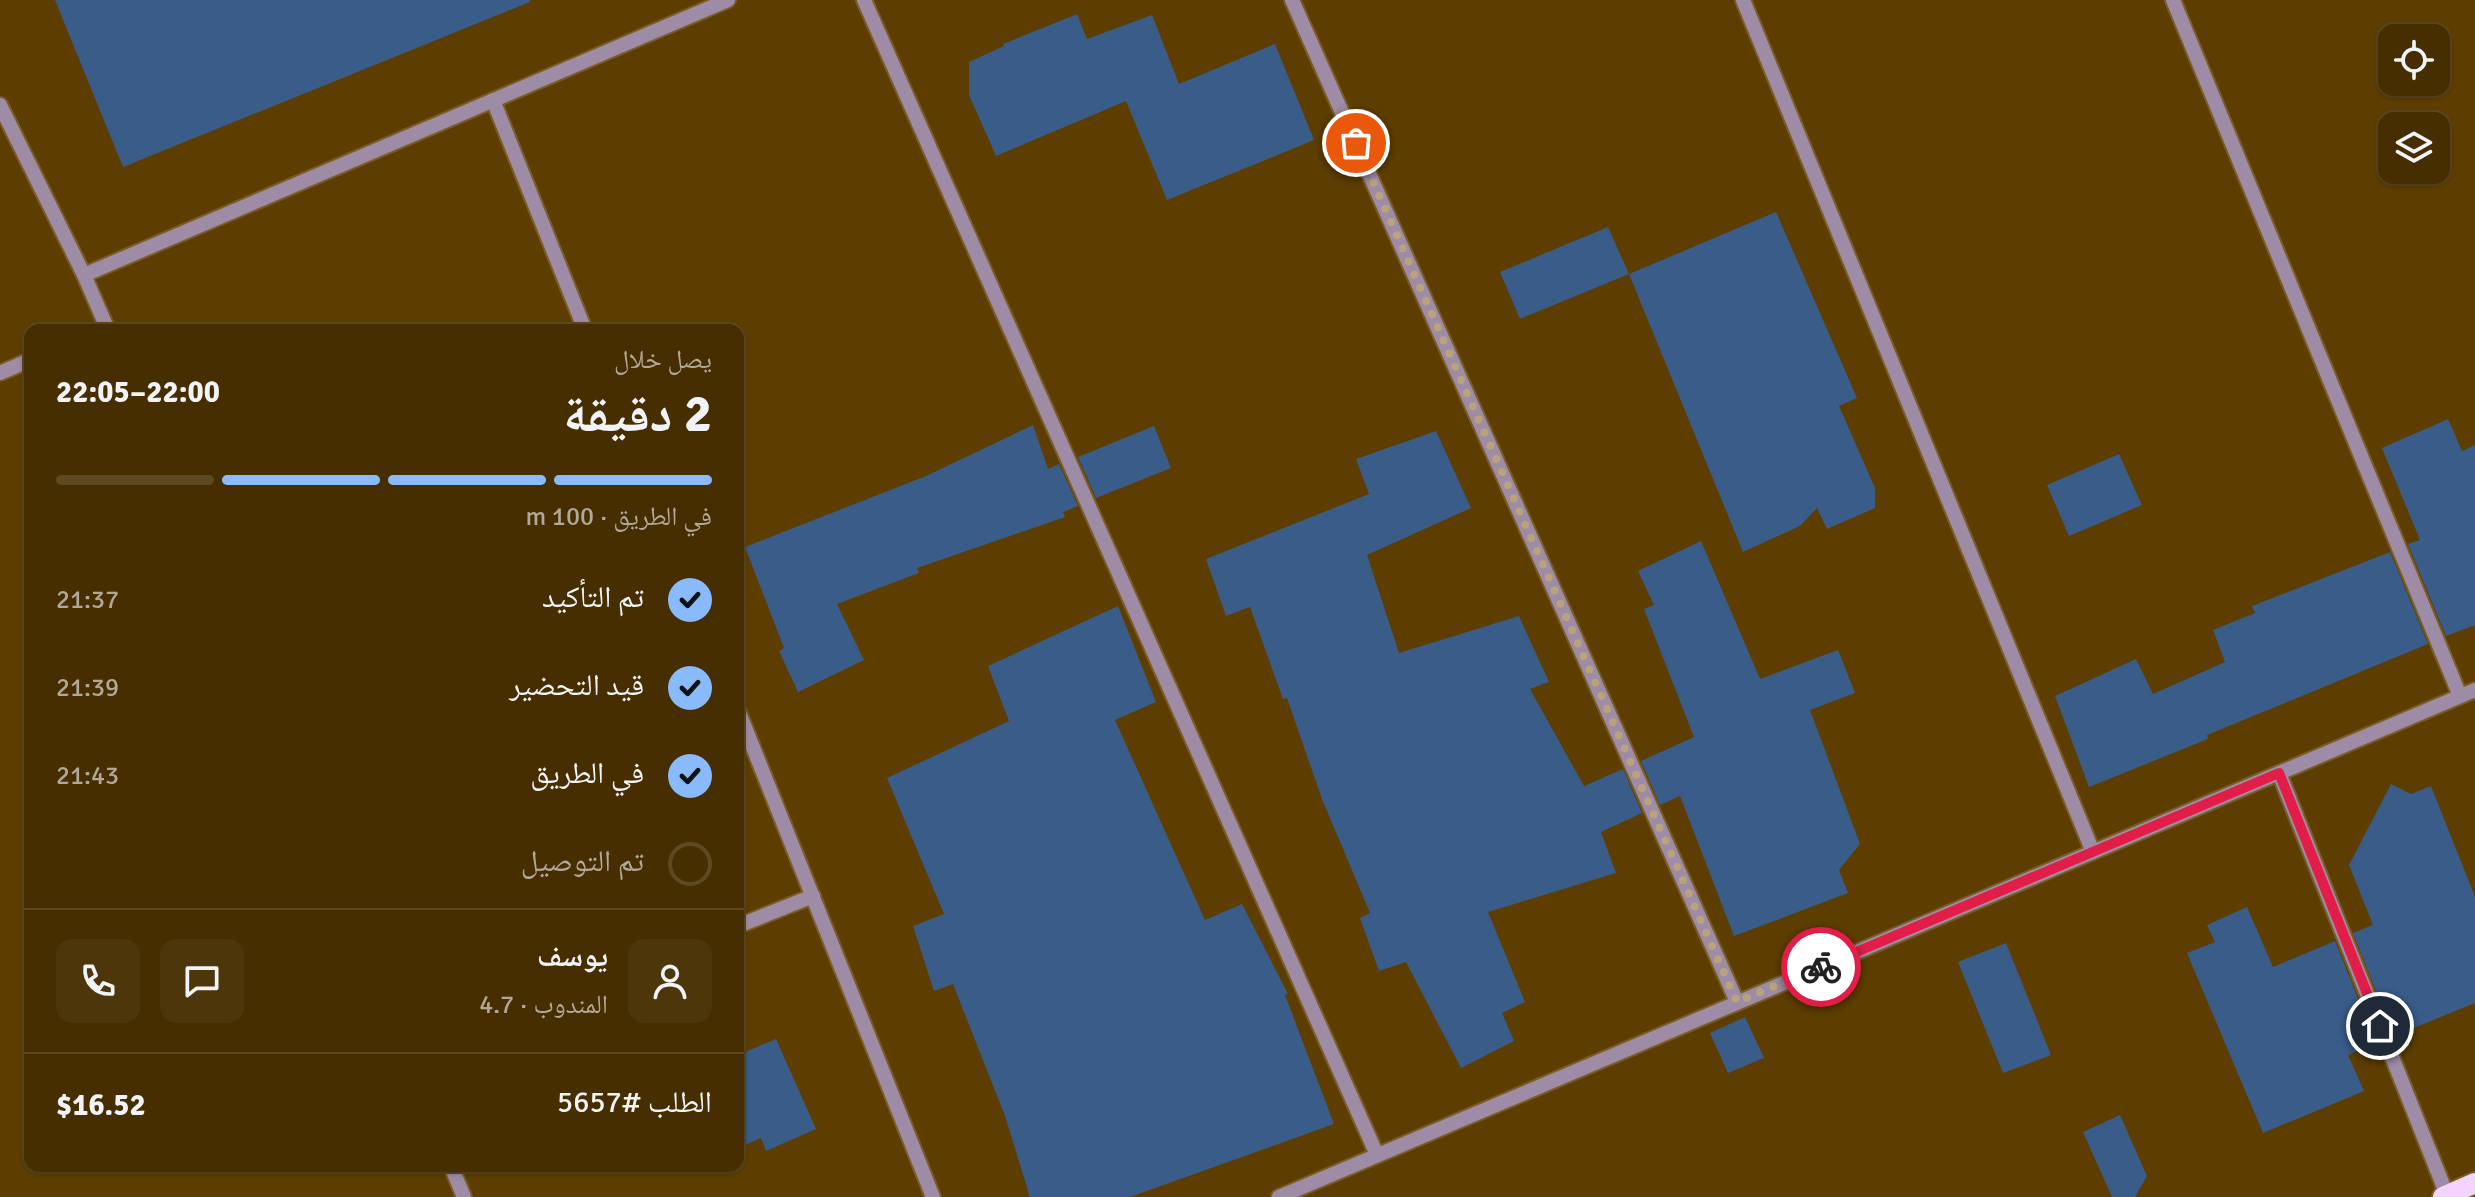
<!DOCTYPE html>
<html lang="ar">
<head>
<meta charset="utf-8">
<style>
	body { margin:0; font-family:Signika,"Noto Naskh Arabic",sans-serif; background:#4d360a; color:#f1f3f6; direction:rtl; height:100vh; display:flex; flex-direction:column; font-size:30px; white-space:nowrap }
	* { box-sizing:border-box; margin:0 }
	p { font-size:26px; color:#b0a899 }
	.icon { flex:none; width:44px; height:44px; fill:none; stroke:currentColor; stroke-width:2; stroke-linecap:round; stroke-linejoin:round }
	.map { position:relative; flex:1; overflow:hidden; direction:ltr }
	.sheet { position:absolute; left:24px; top:324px; width:720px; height:848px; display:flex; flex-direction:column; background:#462e00; border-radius:16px; box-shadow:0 2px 6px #0004,0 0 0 2px #5e4a22; direction:rtl }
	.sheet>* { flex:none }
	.controls { position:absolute; left:2378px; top:24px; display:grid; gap:16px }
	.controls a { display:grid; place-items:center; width:72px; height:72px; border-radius:16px; background:#462e00; box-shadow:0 2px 6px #0004,0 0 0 2px #5e4a22; font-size:40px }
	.pin { position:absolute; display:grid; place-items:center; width:68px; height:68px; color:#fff; margin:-34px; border:4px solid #fff; border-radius:50%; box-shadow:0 2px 8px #0007 }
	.courier { position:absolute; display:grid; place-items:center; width:80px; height:80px; margin:-40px; border:6px solid #e11d48; border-radius:50%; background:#fff; color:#222; box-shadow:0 2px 10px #0007 }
	.headline em { font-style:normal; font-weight:700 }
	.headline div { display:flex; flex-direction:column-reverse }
	.headline { display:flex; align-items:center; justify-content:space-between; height:136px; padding:0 32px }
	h1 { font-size:52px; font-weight:700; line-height:60px }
	.bar { display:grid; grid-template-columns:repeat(4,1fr); gap:12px 8px; align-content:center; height:96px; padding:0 32px }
	.bar i { height:10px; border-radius:6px; background:#5e4a22 }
	.bar .active { background:#89bafc }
	.bar p { grid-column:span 4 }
	.line { display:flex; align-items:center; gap:20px; padding:0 32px; border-top:2px solid #5e4a22 }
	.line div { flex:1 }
	.round { display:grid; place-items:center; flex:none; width:84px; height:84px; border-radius:16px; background:#4d360a }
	ol { padding:0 32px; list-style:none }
	li { display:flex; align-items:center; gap:24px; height:88px }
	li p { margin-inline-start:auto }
	li .icon { padding:8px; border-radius:50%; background:#89bafc; color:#111; stroke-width:4 }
	li:last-child { color:#b0a899 }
	li i { width:44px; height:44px; border:4px solid #5e4a22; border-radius:50% }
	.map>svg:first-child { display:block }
	.building { fill:#3a5c89 }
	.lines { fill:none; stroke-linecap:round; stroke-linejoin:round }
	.minor-casing { stroke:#7a5d26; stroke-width:18 }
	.major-casing { stroke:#7a5d26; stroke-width:24 }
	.minor { stroke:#9e8ca6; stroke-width:14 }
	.major { stroke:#f2d4fe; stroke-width:20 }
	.done { stroke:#baa37c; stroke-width:8; stroke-dasharray:0 14.4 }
	.route { stroke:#e11d48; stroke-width:10 }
</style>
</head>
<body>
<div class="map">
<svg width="2475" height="1197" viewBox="0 0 2475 1197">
	<rect width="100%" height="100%" fill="#5e3e00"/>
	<g class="building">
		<path d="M55,0H530V2L123,167Z"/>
		<path d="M1077,14L1087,39L1152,15L1179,84L1275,44L1314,140L1167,200L1126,101L996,156L969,95V62L1004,46L1003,44Z"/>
		<path d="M1776,212L1857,398L1839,406L1875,488V508L1827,529L1817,508L1800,526L1743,552L1629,274Z"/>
		<path d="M1608,227L1629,274L1520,319L1500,272Z"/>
		<path d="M2448,419L2462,451L2475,445V625L2446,636L2408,544L2420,540L2382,448Z"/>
		<path d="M1033,425L1048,469L1059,464L1078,506L1063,512L1065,517L917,568L919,573L837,604L864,660L798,692L779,651L784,648L745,547L926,476Z"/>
		<path d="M1154,426L1171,468L1096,498L1078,457Z"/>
		<path d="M1436,431L1471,508L1367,555L1399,653L1519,616L1549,682L1530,689L1584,786L1623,769L1642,813L1601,832L1616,873L1488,912L1525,1002L1502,1013L1514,1041L1461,1068L1406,962L1379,971L1360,918L1370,913L1322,799L1287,698L1283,699L1250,607L1226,616L1206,559L1369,494L1356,459Z"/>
		<path d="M2119,454L2142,505L2069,536L2047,485Z"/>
		<path d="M1701,541L1760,679L1838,650L1855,693L1810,710L1860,844L1839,870L1848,893L1734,936L1680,796L1660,805L1641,761L1694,737L1644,609L1654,605L1638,571Z"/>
		<path d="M2390,552L2428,644L2207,735L2208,739L2089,787L2055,696L2136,659L2153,694L2225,662L2213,630L2255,613L2252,606Z"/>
		<path d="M1118,606L1156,702L1115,720L1205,920L1242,904L1288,994L1285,995L1334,1124L1130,1197H1030L1005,1116L953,984L934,991L913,926L944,914L887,778L1009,721L988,666Z"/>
		<path d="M2391,784L2411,794L2431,786L2475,897V1003L2394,1036L2353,933L2373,925L2349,865Z"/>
		<path d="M2247,907L2273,967L2335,941L2376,1043L2348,1055L2364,1091L2263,1133L2187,953L2215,942L2207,925Z"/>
		<path d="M2006,943L2051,1055L2003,1073L1958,962Z"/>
		<path d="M1745,1017L1764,1058L1728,1073L1710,1033Z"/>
		<path d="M776,1039L816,1129L766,1151L761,1138L738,1148V1055Z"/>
		<path d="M2120,1115L2147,1176L2135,1197H2112L2083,1132Z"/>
	</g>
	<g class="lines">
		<g class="minor-casing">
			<g id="minor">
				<path d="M864,0L1377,1155"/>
				<path d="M1292,0L1737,1002"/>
				<path d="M1743,0L2093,852"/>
				<path d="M2173,0L2460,696"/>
				<path d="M493,100L585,330"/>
				<path d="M0,105L84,275L108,330"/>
				<path d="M84,275L728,0"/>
				<path d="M0,373L30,360"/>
				<path d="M738,710L933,1197"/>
				<path d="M2279,773L2447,1195"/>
				<path d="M738,926L813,896"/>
				<path d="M451,1166L464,1197"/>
				<path d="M1279,1197L2475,690"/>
			</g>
		</g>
		<g class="major-casing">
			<path id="major" d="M2443,1197L2475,1183"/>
		</g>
		<use href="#minor" class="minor"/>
		<use href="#major" class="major"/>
	</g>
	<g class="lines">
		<path class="done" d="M1356,143L1737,1002L1821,967"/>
		<path class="route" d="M1821,967L2279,773L2380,1026"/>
	</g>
</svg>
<div class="controls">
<a><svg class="icon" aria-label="locate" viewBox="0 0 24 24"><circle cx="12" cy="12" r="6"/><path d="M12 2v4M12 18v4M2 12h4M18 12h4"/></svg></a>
<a><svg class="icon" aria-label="layers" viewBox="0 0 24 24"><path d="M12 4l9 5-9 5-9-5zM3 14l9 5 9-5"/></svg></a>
</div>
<div class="pin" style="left:1356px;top:143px;background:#ea580c"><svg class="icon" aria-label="bag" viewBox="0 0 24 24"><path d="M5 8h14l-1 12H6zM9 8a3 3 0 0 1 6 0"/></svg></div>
<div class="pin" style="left:2380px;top:1026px;background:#1f2937"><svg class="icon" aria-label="home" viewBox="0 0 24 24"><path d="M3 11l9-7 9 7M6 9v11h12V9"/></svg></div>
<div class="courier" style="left:1821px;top:967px"><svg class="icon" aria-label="bike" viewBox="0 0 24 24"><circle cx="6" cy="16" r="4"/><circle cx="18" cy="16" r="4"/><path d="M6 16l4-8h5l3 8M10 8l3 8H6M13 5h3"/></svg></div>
<section class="sheet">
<div class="headline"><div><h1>2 دقيقة</h1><p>يصل خلال</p></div><em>22:00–22:05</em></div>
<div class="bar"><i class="active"></i><i class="active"></i><i class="active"></i><i></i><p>في الطريق · 100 m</p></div>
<ol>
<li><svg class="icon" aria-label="check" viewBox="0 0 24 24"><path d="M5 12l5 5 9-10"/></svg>تم التأكيد<p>21:37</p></li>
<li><svg class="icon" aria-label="check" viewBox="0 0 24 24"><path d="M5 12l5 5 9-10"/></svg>قيد التحضير<p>21:39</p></li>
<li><svg class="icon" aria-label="check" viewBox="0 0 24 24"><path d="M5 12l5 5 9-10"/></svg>في الطريق<p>21:43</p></li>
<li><i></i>تم التوصيل</li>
</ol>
<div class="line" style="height:144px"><a class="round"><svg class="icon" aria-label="person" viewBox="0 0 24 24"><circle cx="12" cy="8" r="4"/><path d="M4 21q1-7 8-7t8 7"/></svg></a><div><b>يوسف</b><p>المندوب · 4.7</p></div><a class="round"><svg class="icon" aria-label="chat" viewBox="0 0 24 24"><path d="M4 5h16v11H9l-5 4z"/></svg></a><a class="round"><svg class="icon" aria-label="phone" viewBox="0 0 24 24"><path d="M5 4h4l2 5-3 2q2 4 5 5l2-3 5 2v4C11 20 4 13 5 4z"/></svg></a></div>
<div class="line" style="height:104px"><div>الطلب #5657</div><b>$16.52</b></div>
</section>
</div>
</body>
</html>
